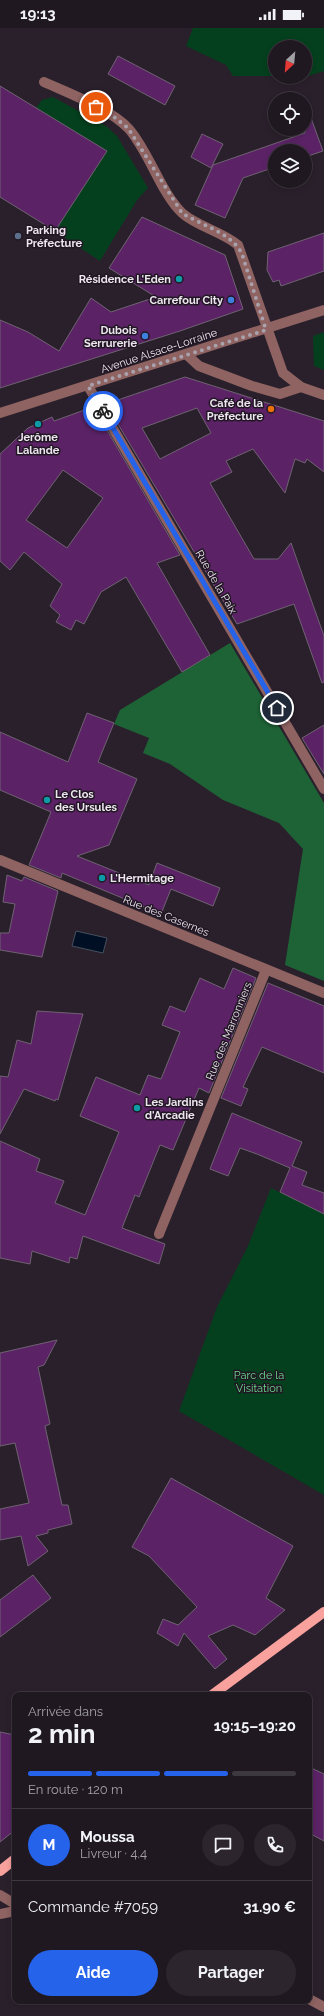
<!DOCTYPE html>
<html lang="fr">
<head>
<meta charset="utf-8">
<style>
	body { margin:0; font-family:Raleway,sans-serif; background:#2d252e; color:#f1f3f6; height:100vh; display:flex; flex-direction:column; font-size:15px; white-space:nowrap }
	* { box-sizing:border-box; margin:0 }
	p { font-size:13px; color:#a2a0a5 }
	.icon { flex:none; width:22px; height:22px; fill:none; stroke:currentColor; stroke-width:2; stroke-linecap:round; stroke-linejoin:round }
	.map { position:relative; flex:1; overflow:hidden }
	.side { position:absolute; left:12px; top:1664px; width:300px; height:312px; display:flex; flex-direction:column; background:#201821; border-radius:8px; box-shadow:0 2px 6px #0003,0 0 0 1px #3d373f }
	.side>* { flex:none }
	.needle { width:26px; rotate:206deg }
	.buttons { position:absolute; left:268px; top:12px; display:grid; gap:8px }
	.buttons a { display:grid; place-items:center; width:44px; height:44px; border-radius:50%; background:#201821; box-shadow:0 2px 6px #0003,0 0 0 1px #3d373f; font-size:20px }
	.pin { position:absolute; display:grid; place-items:center; width:34px; height:34px; color:#fff; margin:-17px; border:2px solid #fff; border-radius:50%; box-shadow:0 1px 4px #0007 }
	.courier { position:absolute; display:grid; place-items:center; width:40px; height:40px; margin:-20px; border:3px solid #2563eb; border-radius:50%; background:#fff; color:#222; box-shadow:0 1px 5px #0007 }
	.headline em { font-style:normal; font-weight:700 }
	.headline div { display:flex; flex-direction:column-reverse }
	.headline { display:flex; align-items:center; justify-content:space-between; height:68px; padding:0 16px }
	h1 { font-size:26px; font-weight:700; line-height:30px }
	.bar { display:grid; grid-template-columns:repeat(4,1fr); gap:6px 4px; align-content:center; height:48px; padding:0 16px }
	.bar i { height:5px; border-radius:3px; background:#3d373f }
	.bar .selected { background:#2563eb }
	.bar p { grid-column:span 4 }
	.line { display:flex; align-items:center; gap:10px; padding:0 16px; border-top:1px solid #3d373f }
	.line div { flex:1 }
	.round { display:grid; place-items:center; flex:none; width:42px; height:42px; border-radius:21px; background:#2d252e }
	.primary-button { display:flex; gap:8px; margin-top:auto; padding:8px 16px }
	.primary-button a { flex:1; height:46px; border-radius:24px; background:#2563eb; color:#fff; font-size:16px; font-weight:700; line-height:46px; text-align:center }
	.primary-button a+a { background:#2d252e; color:#f1f3f6 }
	.status { display:flex; justify-content:space-between; align-items:center; height:28px; padding:0 20px; background:#201821; direction:ltr }
	.status svg { height:11px; fill:currentColor }
	.map>svg:first-child { display:block }
	.green { fill:#04401d }
	.forest { fill:#1e6336 }
	.water { fill:#000f23; stroke:#475060 }
	.building { fill:#5b2366; stroke:#6f6271; fill-rule:evenodd }
	.lines { fill:none; stroke-linecap:round; stroke-linejoin:round }
	.minor { stroke:#8e6361; stroke-width:10 }
	.major { stroke:#f9a19d; stroke-width:10 }
	.done { stroke:#a9a1ab; stroke-width:4; stroke-dasharray:0 7.2 }
	.route { stroke:#2563eb; stroke-width:5 }
	.service-dot { fill:#5c6f8a; stroke:#211623; stroke-width:1.5 }
	.culture-dot { fill:#0f9aa8; stroke:#211623; stroke-width:1.5 }
	.shop-dot { fill:#3f7fe0; stroke:#211623; stroke-width:1.5 }
	.food-dot { fill:#e8710a; stroke:#211623; stroke-width:1.5 }
	.labels { text-anchor:middle; dominant-baseline:central; stroke-width:3; stroke-linejoin:round; paint-order:stroke }
	.poi-label { font-size:11px; font-weight:bold; fill:#ede6ef; stroke:#211623; text-anchor:start }
	.street-label { font-size:11px; fill:#ede6ef; stroke:#211623 }
	.park-label { font-size:11px; fill:#6add8d; stroke:#211623 }
</style>
</head>
<body>
<div class="status"><b>19:13</b><svg viewBox="0 0 49 12"><path d="M0 12V9h3v3zM5 12V6h3v6zM10 12V3h3v9zM15 12V0h3v12zM26 1h20v11H26zM47 4h2v5h-2z"/></svg></div>
<div class="map">
<svg width="324" height="1988" viewBox="0 0 324 1988">
	<rect width="100%" height="100%" fill="#2a202c"/>
	<g class="green">
		<path d="M193,0H324V43L305,49V19H275V48H233L226,37L186,18Z"/>
		<path d="M53,69L106,98L117,108L148,160L137,172L100,233L55,203L106,123L36,80L42,72Z"/>
		<path d="M324,304V342L314,338L313,308Z"/>
		<path d="M271,1160L324,1186V1467L179,1383L217,1279L248,1218Z"/>
	</g>
	<path class="forest" d="M230,615L324,775V953L285,937L303,821L279,795L223,772L170,736L143,725L149,710L114,696L120,682Z"/>
	<path class="water" d="M76,903L107,910L103,925L72,918Z"/>
	<g class="building">
		<path d="M118,28L175,58L165,77L108,46Z"/>
		<path d="M0,58L107,123L55,203L0,169Z"/>
		<path d="M307,79L323,123L305,129V123H275V139L243,150L225,190L195,177L213,137L305,105V80Z"/>
		<path d="M202,106L223,116L211,140L191,129Z"/>
		<path d="M142,189L225,227L243,281L180,303L0,360V292L28,304L59,323L91,270L111,284L156,269L109,240Z"/>
		<path d="M324,205V243L281,258L279,252L273,254L267,242L268,224Z"/>
		<path d="M185,349L324,393V444L307,431L305,435L295,431L285,465L253,421L226,433L232,444L210,455L254,531H278L291,515L324,608V654L322,655L294,576L237,596L106,376ZM197,380L211,405L160,431L142,400Z"/>
		<path d="M90,380H94L180,527L157,535L210,627L182,644L126,549L101,564L84,596L76,592L71,602L56,594L60,587L50,578L62,556L24,524L10,542L0,533V426L28,400L52,389L54,393ZM63,442L103,470L67,520L26,492Z"/>
		<path d="M87,685L114,695L98,734L137,751L109,817L77,828L149,857L157,835L220,860L213,878L171,861L161,886L62,845L61,850L29,837L51,784L0,762V704L68,734Z"/>
		<path d="M324,697V746L302,710Z"/>
		<path d="M7,847L22,853L24,849L58,863L42,929L0,922V905H9L15,876L3,874Z"/>
		<path d="M233,940L256,950L209,1065L199,1060L173,1122L160,1117L139,1169L135,1167L122,1200L165,1216L159,1236L83,1208L77,1231L70,1229L69,1235L32,1223L30,1236L0,1230V1113L40,1131L36,1143L64,1153L55,1175L85,1187L119,1104L80,1088L96,1049L140,1067L148,1047L161,1051L180,1004L162,997L170,978L185,984L200,950L224,961Z"/>
		<path d="M268,955L324,978V1045L262,1019L243,1059L248,1061L241,1078L221,1070Z"/>
		<path d="M37,983L83,986L58,1072L56,1071L55,1073L24,1061L0,1106V1048L8,1049L17,1012L31,1016Z"/>
		<path d="M232,1085L302,1114L292,1138L307,1144L302,1157L324,1165V1186L280,1164L290,1140L257,1126L240,1120L228,1148L210,1141Z"/>
		<path d="M57,1312L44,1337L38,1339L50,1396L45,1398L62,1477H68L72,1496L48,1502V1505L36,1508L48,1523L28,1538L21,1508L0,1512V1481L29,1475L15,1415L0,1418V1325Z"/>
		<path d="M171,1450L293,1518L266,1570L285,1582L255,1607L233,1597L208,1608L227,1631L215,1641L184,1605L178,1618L157,1605L163,1591L178,1597L197,1579L149,1528L132,1519Z"/>
		<path d="M33,1547L51,1570L0,1609V1572Z"/>
		<path d="M0,1704L15,1707V1802L0,1814Z"/>
		<path d="M309,1739L324,1746V1813L309,1805Z"/>
	</g>
	<g class="lines">
		<g class="minor">
			<path d="M44,54C68,65 111,81 129,101C149,124 161,165 182,185C198,199 221,203 238,217L283,345L301,359L324,367"/>
			<path d="M186,326L199,338L252,358L280,366L301,359"/>
			<path d="M88,358L324,761"/>
			<path d="M0,385L324,282"/>
			<path d="M0,832L324,965"/>
			<path d="M159,1206L266,942"/>
			<path d="M0,1867L15,1876"/>
			<path d="M0,1886L15,1883"/>
			<path d="M309,1971L324,1979"/>
		</g>
		<g class="major">
			<path d="M212,1667L324,1584"/>
			<path d="M0,1843L15,1831"/>
		</g>
	</g>
	<g class="lines">
		<path class="done" d="M96,79L109,85L128,100L182,185C202,198 231,204 242,226L266,302L88,358L103,383"/>
		<path class="route" d="M103,383L277,680"/>
	</g>
	<circle class="service-dot" cx="18" cy="208" r="4"/>
	<g class="culture-dot">
		<circle cx="179" cy="251" r="4"/>
		<circle cx="38" cy="396" r="4"/>
		<circle cx="47" cy="772" r="4"/>
		<circle cx="102" cy="850" r="4"/>
		<circle cx="137" cy="1080" r="4"/>
	</g>
	<g class="shop-dot">
		<circle cx="231" cy="272" r="4"/>
		<circle cx="145" cy="308" r="4"/>
	</g>
	<circle class="food-dot" cx="271" cy="381" r="4"/>
	<g class="labels">
		<g class="poi-label">
			<text x="26" y="202">Parking<tspan x="26" dy="13">Préfecture</tspan></text>
			<text x="171" y="251" text-anchor="end">Résidence L'Eden</text>
			<text x="223" y="272" text-anchor="end">Carrefour City</text>
			<text x="137" y="302" text-anchor="end">Dubois<tspan x="137" dy="13">Serrurerie</tspan></text>
			<text x="263" y="375" text-anchor="end">Café de la<tspan x="263" dy="13">Préfecture</tspan></text>
			<text x="38" y="409" text-anchor="middle">Jerôme<tspan x="38" dy="13">Lalande</tspan></text>
			<text x="55" y="766">Le Clos<tspan x="55" dy="13">des Ursules</tspan></text>
			<text x="110" y="850">L'Hermitage</text>
			<text x="145" y="1074">Les Jardins<tspan x="145" dy="13">d'Arcadie</tspan></text>
		</g>
		<g class="street-label">
			<text transform="translate(159 323) rotate(-18)">Avenue Alsace-Lorraine</text>
			<text transform="translate(216 554) rotate(60)">Rue de la Paix</text>
			<text transform="translate(166 888) rotate(22)">Rue des Casernes</text>
			<text transform="translate(229 1003) rotate(-68)">Rue des Marronniers</text>
		</g>
		<g class="park-label">
			<text x="259" y="1347">Parc de la<tspan x="259" dy="13">Visitation</tspan></text>
		</g>
	</g>
</svg>
<div class="buttons">
<a><svg class="needle" viewBox="-14 -14 28 28"><path d="M0-13l5 13h-10z" fill="#e53935"/><path d="M0 13l5-13h-10z" fill="#a2a0a5"/></svg></a>
<a><svg class="icon" aria-label="locate" viewBox="0 0 24 24"><circle cx="12" cy="12" r="6"/><path d="M12 2v4M12 18v4M2 12h4M18 12h4"/></svg></a>
<a><svg class="icon" aria-label="layers" viewBox="0 0 24 24"><path d="M12 4l9 5-9 5-9-5zM3 14l9 5 9-5"/></svg></a>
</div>
<div class="pin" style="left:96px;top:79px;background:#ea580c"><svg class="icon" aria-label="bag" viewBox="0 0 24 24"><path d="M5 8h14l-1 12H6zM9 8a3 3 0 0 1 6 0"/></svg></div>
<div class="pin" style="left:277px;top:680px;background:#1f2937"><svg class="icon" aria-label="home" viewBox="0 0 24 24"><path d="M3 11l9-7 9 7M6 9v11h12V9"/></svg></div>
<div class="courier" style="left:103px;top:383px"><svg class="icon" aria-label="bike" viewBox="0 0 24 24"><circle cx="6" cy="16" r="4"/><circle cx="18" cy="16" r="4"/><path d="M6 16l4-8h5l3 8M10 8l3 8H6M13 5h3"/></svg></div>
<section class="side">
<div class="headline"><div><h1>2 min</h1><p>Arrivée dans</p></div><em>19:15–19:20</em></div>
<div class="bar"><i class="selected"></i><i class="selected"></i><i class="selected"></i><i></i><p>En route · 120 m</p></div>
<div class="line" style="height:72px"><b class="round" style="background:#2563eb;color:#fff">M</b><div><b>Moussa</b><p>Livreur · 4.4</p></div><a class="round"><svg class="icon" aria-label="chat" viewBox="0 0 24 24"><path d="M4 5h16v11H9l-5 4z"/></svg></a><a class="round"><svg class="icon" aria-label="phone" viewBox="0 0 24 24"><path d="M5 4h4l2 5-3 2q2 4 5 5l2-3 5 2v4C11 20 4 13 5 4z"/></svg></a></div>
<div class="line" style="height:52px"><div>Commande #7059</div><b>31.90 €</b></div>
<div class="primary-button"><a>Aide</a><a>Partager</a></div>
</section>
</div>
</body>
</html>
